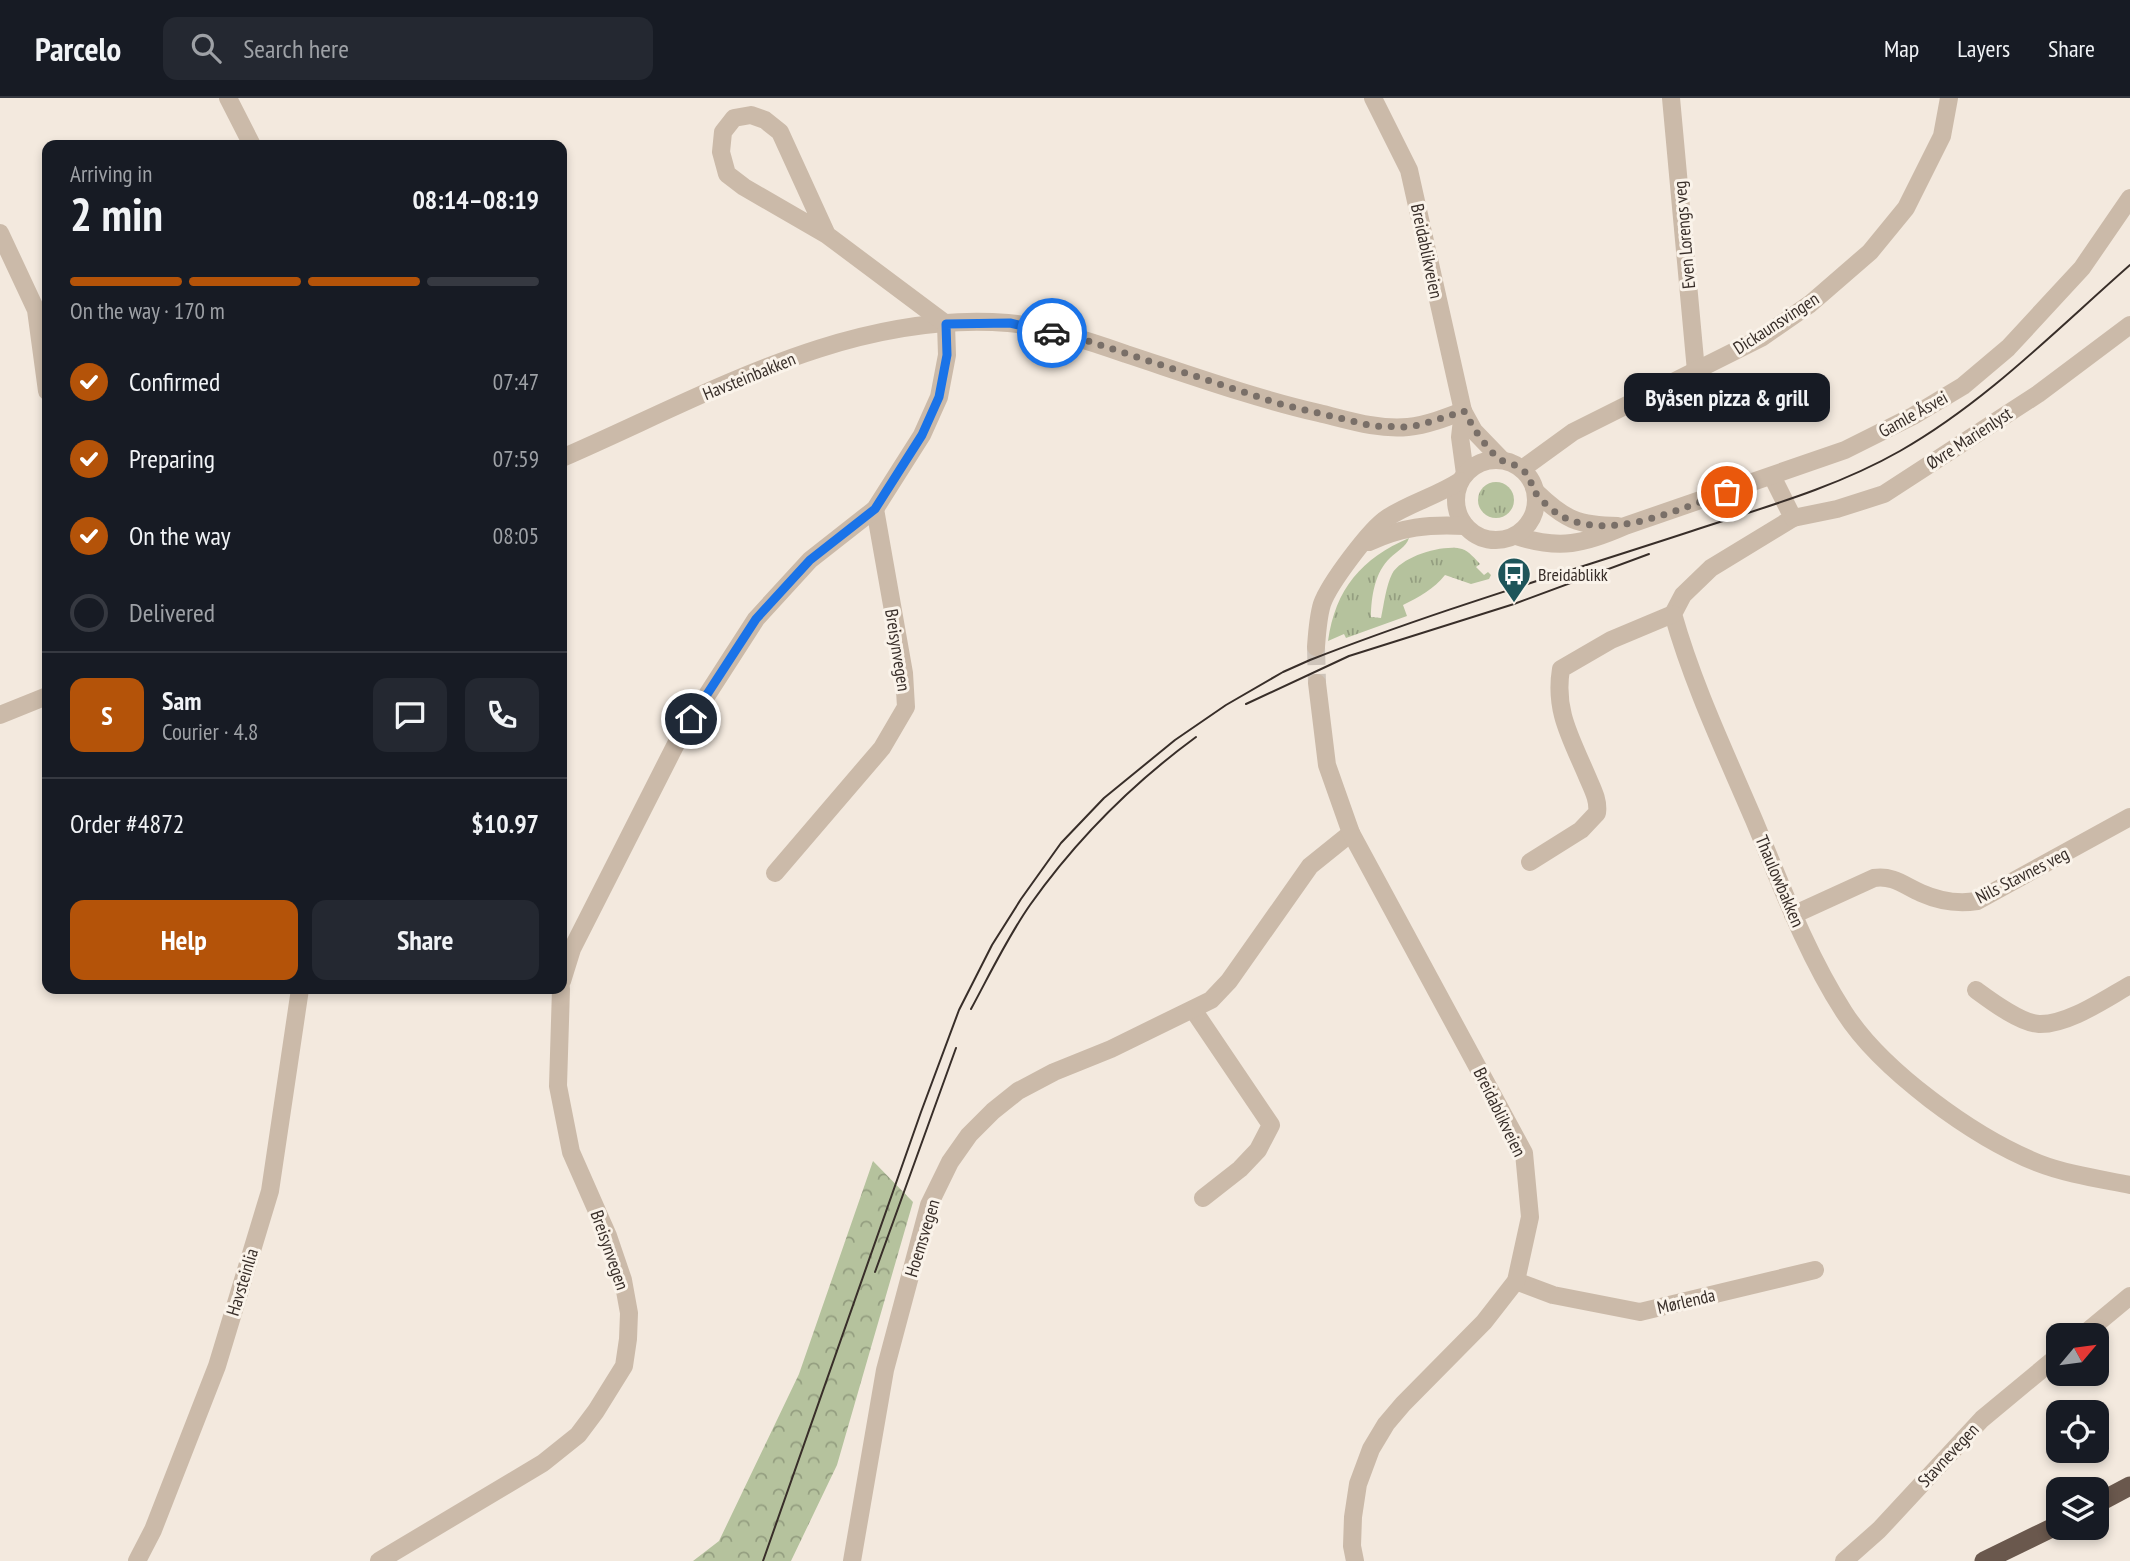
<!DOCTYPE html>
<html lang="en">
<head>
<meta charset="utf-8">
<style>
	body { margin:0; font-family:"PT Sans Narrow",sans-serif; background:#242831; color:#f1f3f6; height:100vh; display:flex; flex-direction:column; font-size:26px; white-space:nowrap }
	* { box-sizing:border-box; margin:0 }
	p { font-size:23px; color:#9ea1a6 }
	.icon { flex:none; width:38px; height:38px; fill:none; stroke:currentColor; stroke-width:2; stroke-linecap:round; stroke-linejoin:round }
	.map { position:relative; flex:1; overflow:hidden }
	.details { position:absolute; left:42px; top:42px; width:525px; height:854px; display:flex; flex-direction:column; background:#171b24; border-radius:14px; box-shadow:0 4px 10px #0003 }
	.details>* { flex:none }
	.needle { width:46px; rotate:61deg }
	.buttons { position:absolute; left:2046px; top:1225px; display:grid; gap:14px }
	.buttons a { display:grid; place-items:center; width:63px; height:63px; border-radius:14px; background:#171b24; box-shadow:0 4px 10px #0003; font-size:35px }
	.pin { position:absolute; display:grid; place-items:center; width:60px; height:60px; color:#fff; margin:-30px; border:4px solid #fff; border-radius:50%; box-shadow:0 2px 7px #0007 }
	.courier { position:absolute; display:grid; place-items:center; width:70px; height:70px; margin:-35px; border:5px solid #1a73e8; border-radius:50%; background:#fff; color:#222; box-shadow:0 2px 9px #0007 }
	.bubble { position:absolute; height:49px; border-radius:14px; background:#171b24; box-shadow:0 4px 10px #0003; font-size:23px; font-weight:700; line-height:49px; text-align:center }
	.head em { font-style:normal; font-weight:700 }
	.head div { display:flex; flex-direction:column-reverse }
	.head { display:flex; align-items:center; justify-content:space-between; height:119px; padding:0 28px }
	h1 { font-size:46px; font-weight:700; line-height:52px }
	.bar { display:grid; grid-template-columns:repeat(4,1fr); gap:10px 7px; align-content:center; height:84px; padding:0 28px }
	.bar i { height:9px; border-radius:5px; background:#363941 }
	.bar .current { background:#b45309 }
	.bar p { grid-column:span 4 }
	.line { display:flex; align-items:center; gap:18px; padding:0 28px; border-top:2px solid #363941 }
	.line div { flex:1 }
	.round { display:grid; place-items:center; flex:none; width:74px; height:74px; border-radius:14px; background:#242831 }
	ol { padding:0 28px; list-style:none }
	li { display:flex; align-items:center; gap:21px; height:77px }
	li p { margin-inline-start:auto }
	li .icon { padding:7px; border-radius:50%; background:#b45309; color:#fff; stroke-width:4 }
	li:last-child { color:#9ea1a6 }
	li i { width:38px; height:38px; border:4px solid #363941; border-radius:50% }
	.primary-button { display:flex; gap:14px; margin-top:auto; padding:14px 28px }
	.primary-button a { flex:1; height:80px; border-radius:14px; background:#b45309; color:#fff; font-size:28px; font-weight:700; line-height:80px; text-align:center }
	.primary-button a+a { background:#242831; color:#f1f3f6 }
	header { display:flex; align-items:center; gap:42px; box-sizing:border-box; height:98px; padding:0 35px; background:#171b24; border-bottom:2px solid #363941 }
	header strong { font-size:33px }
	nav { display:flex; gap:38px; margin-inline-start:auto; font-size:24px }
	.search { width:490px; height:63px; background:#242831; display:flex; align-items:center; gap:18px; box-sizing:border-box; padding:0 24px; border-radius:14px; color:#9ea1a6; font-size:26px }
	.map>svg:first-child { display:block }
	.grass { fill:url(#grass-tufts) }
	.forest { fill:url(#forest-crowns) }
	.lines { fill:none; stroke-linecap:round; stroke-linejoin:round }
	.tertiary-tunnel { stroke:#cec4ba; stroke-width:18; stroke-dasharray:18 9; stroke-linecap:butt }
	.minor { stroke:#cbbaa9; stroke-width:18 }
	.tertiary { stroke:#cbbaa9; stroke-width:18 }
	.trunk { stroke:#6a584d; stroke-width:19 }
	.tram { stroke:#382e29; stroke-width:2 }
	.done { stroke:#796f68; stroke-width:7; stroke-dasharray:0 12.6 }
	.route { stroke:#1a73e8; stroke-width:9 }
	.labels { text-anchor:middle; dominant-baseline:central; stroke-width:6; stroke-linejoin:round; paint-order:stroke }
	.street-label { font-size:18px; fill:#382e29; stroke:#faf3ea }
	.poi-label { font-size:18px; fill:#382e29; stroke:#faf3ea; text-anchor:start }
</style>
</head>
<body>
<header>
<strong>Parcelo</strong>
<div class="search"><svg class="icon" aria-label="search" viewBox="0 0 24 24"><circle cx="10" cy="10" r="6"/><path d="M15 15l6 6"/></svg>Search here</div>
<nav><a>Map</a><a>Layers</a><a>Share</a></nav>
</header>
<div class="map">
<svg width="2130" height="1463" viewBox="0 0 2130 1463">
	<defs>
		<pattern id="grass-tufts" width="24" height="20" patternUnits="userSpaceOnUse" patternTransform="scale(1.75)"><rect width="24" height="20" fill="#b5c29d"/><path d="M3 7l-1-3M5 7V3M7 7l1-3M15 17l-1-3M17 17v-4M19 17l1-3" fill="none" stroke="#949e80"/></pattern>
		<pattern id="forest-crowns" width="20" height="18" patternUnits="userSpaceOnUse" patternTransform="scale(1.75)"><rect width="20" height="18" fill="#b5c29d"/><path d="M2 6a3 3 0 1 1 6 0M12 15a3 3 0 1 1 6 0" fill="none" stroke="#949e80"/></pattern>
	</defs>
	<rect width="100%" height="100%" fill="#f3e9de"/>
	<g class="grass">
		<circle cx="1496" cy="402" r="18"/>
		<path d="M1409,440C1406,449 1397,453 1390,460C1375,474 1371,499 1371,519L1381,520C1384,506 1386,488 1392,476C1402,458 1444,446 1462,451C1469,453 1475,461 1480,466L1476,469L1484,477L1488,474L1491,477L1489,481L1471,486L1445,477C1434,491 1419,499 1403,507L1407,518L1346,540L1344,536L1328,543C1335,491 1362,460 1409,440Z"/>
	</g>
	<path class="forest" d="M873,1063L913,1104L837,1367L791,1463H693L719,1443L799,1276Z"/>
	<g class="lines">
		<path class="tertiary-tunnel" d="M1316,549L1317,585"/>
		<g class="minor">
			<path d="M228,0L252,47"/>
			<path d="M1671,0L1696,273"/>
			<path d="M0,135L36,212L47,293"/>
			<path d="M562,360C703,299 849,212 1008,225C1044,228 1092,244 1126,256C1190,277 1254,300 1319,315C1348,322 1378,332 1408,329C1427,327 1445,320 1463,313"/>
			<path d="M1522,371L1573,334L1761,240L1810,206L1870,154L1906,110L1942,38L1949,0"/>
			<path d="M1772,378L1793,420L1711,470L1683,497L1673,516C1693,587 1725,654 1754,722C1781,787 1806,855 1844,914C1881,972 1973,1039 2038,1065C2066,1076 2100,1081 2130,1087"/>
			<path d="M1536,394C1564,421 1578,428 1618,428"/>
			<path d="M1793,420L1837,411L1884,396L2038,296L2130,227"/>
			<path d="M1516,438C1560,452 1584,446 1625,428L1845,352L1913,318L1963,288L2008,250L2082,170L2130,100"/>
			<path d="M0,617L47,598"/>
			<path d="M1530,764L1581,732L1597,715C1599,702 1592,690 1587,678C1571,640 1554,613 1561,571L1611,542L1673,516"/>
			<path d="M775,775L882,650L906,609L904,575L875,411"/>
			<path d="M1793,817L1874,780C1893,777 1905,788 1921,795C1939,803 1958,806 1977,803L2130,719"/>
			<path d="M562,883L572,851L678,642L756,521L810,462L875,411L922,337L939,299L947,257L946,226L827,137L744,89L727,76L721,54L723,34L734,20L751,17L765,22L780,34L827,137"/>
			<path d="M1976,892C1991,903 2020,925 2039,926C2068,927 2105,901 2130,887"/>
			<path d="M1194,913L1271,1027L1258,1052L1240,1071L1203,1100"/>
			<path d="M1516,1183L1553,1197L1640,1214L1815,1172"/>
			<path d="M137,1463L153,1432L217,1268L270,1093L300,891"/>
			<path d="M379,1463L543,1365L578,1337L596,1313L624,1268L628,1241L629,1215L623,1182L608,1138L571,1054L558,988L561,891"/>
			<path d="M852,1463L885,1272L929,1107L950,1064L969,1037L993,1013L1018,993L1054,974L1111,951L1211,902L1229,883L1310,768L1351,735"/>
		</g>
		<g class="tertiary">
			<path d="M1373,0L1409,72L1463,313L1474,333L1502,362"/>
			<path d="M1463,313L1460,339L1465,376"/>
			<circle cx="1496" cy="402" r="40"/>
			<path d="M1369,444C1402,429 1428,426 1465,428"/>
			<path d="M1316,549C1317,535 1318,519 1322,506C1329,486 1370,431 1387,420C1410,405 1437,398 1460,383"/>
			<path d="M1317,585L1327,667L1351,735L1524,1055L1530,1119L1516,1183L1484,1224L1403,1306L1386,1326L1371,1351L1358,1386L1353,1419L1352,1448L1355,1463"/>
			<path d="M2083,1237L2130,1198"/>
			<path d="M1844,1463L1879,1432L1982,1321L2058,1258"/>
		</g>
		<g class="trunk">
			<path d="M2096,1406L2130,1388"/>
			<path d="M1984,1463L2058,1427"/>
		</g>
		<g class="tram">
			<path d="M1246,606L1349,558L1514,506L1649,456"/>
			<path d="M971,911C990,876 1007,840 1030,807C1076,742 1132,686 1196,639"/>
			<path d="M875,1174L956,950"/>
			<path d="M763,1463L921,1014L959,912L992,847L1021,801L1061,745L1104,700L1175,642L1226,607L1283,574L1310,562C1435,513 1564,475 1692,433C1762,410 1835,390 1900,353C1986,304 2056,232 2130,167"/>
		</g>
	</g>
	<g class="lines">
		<path class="done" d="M1052,235L1082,241L1280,306L1373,328L1405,329L1420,327L1464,313C1471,326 1489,356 1503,363C1509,366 1516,366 1522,371C1530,378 1531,386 1535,394C1539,401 1552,412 1558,416C1607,446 1679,411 1727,394"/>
		<path class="route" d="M691,621L756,521L810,462L875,411L922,337L939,299L947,257L946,226L1010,225L1052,235"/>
	</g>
	<defs>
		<g id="bus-pin" transform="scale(1.75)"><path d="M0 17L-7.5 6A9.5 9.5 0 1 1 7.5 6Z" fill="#1e555a" stroke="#faf3ea"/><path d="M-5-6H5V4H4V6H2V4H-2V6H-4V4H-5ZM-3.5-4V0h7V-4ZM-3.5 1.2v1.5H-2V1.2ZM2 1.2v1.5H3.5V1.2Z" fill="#fff"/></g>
	</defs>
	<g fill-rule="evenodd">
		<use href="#bus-pin" x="1514" y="476"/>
	</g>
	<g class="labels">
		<g class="street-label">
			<text transform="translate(1684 137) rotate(-95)">Even Lorengs veg</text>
			<text transform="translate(1427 153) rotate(78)">Breidablikveien</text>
			<text transform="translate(1776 225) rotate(-33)">Dickaunsvingen</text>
			<text transform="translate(749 278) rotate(-22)">Havsteinbakken</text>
			<text transform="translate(1913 316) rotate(-29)">Gamle Åsvei</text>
			<text transform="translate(1969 340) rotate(-33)">Øvre Marienlyst</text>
			<text transform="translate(898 552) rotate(81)">Breisynvegen</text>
			<text transform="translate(2022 777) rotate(-27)">Nils Stavnes veg</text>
			<text transform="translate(1780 783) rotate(67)">Thaulowbakken</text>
			<text transform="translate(1500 1014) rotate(64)">Breidablikveien</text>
			<text transform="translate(922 1140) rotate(-73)">Hoemsvegen</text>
			<text transform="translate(610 1152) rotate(71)">Breisynvegen</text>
			<text transform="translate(242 1184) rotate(-73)">Havsteinlia</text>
			<text transform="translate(1686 1203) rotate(-13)">Mørlenda</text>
			<text transform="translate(1948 1357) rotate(-47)">Stavnevegen</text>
		</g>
		<g class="poi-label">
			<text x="1538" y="476">Breidablikk</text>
		</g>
	</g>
</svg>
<div class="buttons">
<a><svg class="needle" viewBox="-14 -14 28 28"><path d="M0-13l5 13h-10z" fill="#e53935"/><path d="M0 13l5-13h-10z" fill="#9ea1a6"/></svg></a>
<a><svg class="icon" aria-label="locate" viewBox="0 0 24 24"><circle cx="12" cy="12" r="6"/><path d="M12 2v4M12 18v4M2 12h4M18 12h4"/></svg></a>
<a><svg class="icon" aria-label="layers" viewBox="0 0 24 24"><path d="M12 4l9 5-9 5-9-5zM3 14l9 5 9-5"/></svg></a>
</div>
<div class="pin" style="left:1727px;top:394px;background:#ea580c"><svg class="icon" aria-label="bag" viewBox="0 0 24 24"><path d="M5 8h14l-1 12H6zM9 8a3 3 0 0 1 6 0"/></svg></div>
<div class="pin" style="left:691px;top:621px;background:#1f2937"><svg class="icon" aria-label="home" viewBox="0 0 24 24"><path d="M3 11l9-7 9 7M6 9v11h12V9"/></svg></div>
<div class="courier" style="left:1052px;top:235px"><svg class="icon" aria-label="car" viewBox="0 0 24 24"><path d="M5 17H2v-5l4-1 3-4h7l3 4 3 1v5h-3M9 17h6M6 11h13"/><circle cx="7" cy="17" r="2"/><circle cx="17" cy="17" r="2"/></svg></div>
<div class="bubble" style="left:1624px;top:275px;width:206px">Byåsen pizza &amp; grill</div>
<section class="details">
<div class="head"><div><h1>2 min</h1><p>Arriving in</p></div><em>08:14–08:19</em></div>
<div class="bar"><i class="current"></i><i class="current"></i><i class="current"></i><i></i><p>On the way · 170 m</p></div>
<ol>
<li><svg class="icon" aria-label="check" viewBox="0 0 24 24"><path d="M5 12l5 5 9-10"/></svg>Confirmed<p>07:47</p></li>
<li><svg class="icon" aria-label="check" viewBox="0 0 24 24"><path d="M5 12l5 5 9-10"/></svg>Preparing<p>07:59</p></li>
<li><svg class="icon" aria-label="check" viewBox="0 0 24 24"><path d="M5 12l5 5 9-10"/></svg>On the way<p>08:05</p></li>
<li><i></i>Delivered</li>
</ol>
<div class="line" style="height:126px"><b class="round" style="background:#b45309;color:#fff">S</b><div><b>Sam</b><p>Courier · 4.8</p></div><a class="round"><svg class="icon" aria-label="chat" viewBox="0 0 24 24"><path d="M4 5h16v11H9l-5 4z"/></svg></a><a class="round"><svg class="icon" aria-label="phone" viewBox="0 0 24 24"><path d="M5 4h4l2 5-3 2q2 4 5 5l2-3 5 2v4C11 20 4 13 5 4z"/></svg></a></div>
<div class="line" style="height:91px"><div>Order #4872</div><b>$10.97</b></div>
<div class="primary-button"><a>Help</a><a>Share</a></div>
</section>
</div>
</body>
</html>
